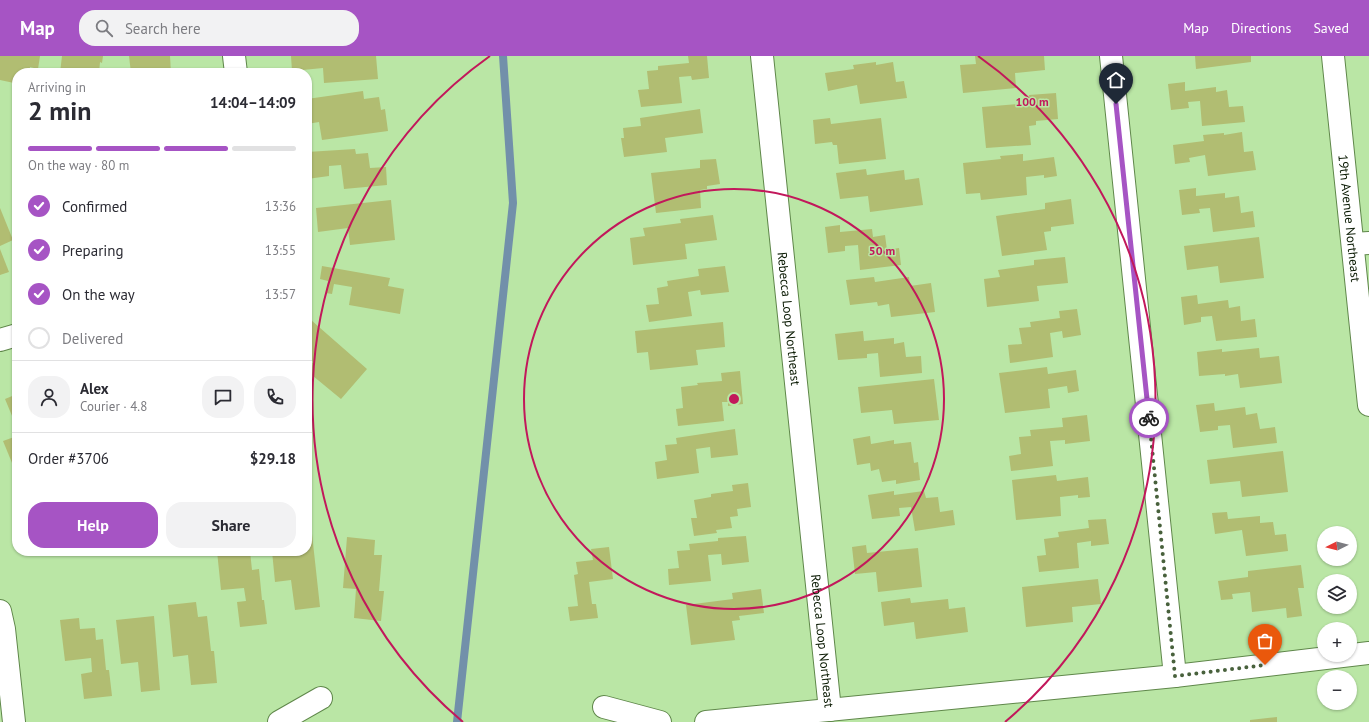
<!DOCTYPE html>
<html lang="en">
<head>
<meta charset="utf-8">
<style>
	body { margin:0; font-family:"PT Sans",sans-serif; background:#f2f2f3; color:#2b2b33; height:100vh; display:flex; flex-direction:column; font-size:15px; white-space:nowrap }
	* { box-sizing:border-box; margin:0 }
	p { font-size:13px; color:#7c7c81 }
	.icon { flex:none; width:22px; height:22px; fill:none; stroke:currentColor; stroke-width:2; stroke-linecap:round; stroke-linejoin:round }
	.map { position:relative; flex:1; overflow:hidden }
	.sheet { position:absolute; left:12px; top:12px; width:300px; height:488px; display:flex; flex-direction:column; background:#fff; border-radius:16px; box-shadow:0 1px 3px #0004 }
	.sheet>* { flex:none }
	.needle { width:26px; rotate:264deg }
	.fabs { position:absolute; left:1317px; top:470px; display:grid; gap:8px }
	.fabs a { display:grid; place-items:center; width:40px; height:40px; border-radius:50%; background:#fff; box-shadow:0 1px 3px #0004; font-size:20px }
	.pin { position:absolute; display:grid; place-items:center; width:34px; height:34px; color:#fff; margin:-41px -17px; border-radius:50% 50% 50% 0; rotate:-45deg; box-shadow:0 0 4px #0007 }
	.pin .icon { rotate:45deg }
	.courier { position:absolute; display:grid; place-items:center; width:40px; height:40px; margin:-20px; border:3px solid #a654c4; border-radius:50%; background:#fff; color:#222; box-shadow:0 1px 5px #0007 }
	.summary em { font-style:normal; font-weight:700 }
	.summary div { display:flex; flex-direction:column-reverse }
	.summary { display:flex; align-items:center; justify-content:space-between; height:68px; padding:0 16px }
	h1 { font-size:26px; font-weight:700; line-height:30px }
	.bar { display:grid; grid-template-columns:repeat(4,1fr); gap:6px 4px; align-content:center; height:48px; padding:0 16px }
	.bar i { height:5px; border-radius:3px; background:#e1e1e2 }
	.bar .selected { background:#a654c4 }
	.bar p { grid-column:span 4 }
	.line { display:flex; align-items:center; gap:10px; padding:0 16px; border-top:1px solid #e1e1e2 }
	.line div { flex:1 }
	.round { display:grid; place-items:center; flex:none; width:42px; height:42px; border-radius:16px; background:#f2f2f3 }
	ol { padding:0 16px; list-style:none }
	li { display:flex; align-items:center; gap:12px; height:44px }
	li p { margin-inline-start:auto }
	li .icon { padding:4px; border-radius:50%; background:#a654c4; color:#fff; stroke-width:4 }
	li:last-child { color:#7c7c81 }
	li i { width:22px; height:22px; border:2px solid #e1e1e2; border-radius:50% }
	.button { display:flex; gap:8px; margin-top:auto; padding:8px 16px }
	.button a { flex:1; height:46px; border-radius:16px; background:#a654c4; color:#fff; font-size:16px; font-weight:700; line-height:46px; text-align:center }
	.button a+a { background:#f2f2f3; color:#2b2b33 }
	header { display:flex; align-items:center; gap:24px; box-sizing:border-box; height:56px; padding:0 20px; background:#a654c4; color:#fff }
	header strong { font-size:19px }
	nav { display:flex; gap:22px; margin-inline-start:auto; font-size:14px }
	.search { width:280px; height:36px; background:#f2f2f3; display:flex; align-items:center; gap:10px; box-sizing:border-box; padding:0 14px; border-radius:16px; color:#7c7c81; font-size:15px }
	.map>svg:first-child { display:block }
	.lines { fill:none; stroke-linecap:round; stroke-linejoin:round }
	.stream { stroke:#7290aa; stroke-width:8 }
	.building { fill:#b1bd72 }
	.minor-casing { stroke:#5f874a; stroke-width:24 }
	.tertiary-casing { stroke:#5f874a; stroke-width:24 }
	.minor { stroke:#fff; stroke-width:22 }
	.tertiary { stroke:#fff; stroke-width:22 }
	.done { stroke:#48613c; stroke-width:4; stroke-dasharray:0 7.2 }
	.route { stroke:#a654c4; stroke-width:5 }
	.ring { fill:none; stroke:#c2185b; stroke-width:2 }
	.labels { text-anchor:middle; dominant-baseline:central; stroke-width:3; stroke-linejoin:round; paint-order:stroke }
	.street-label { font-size:13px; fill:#0a1a03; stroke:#bae6a5 }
	.centre { fill:#c2185b; stroke:#bae6a5; stroke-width:2 }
	.ring-label { font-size:12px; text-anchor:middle; font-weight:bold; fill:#c2185b; stroke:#bae6a5; stroke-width:3; stroke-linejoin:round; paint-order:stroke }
</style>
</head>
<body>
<header>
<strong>Map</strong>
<div class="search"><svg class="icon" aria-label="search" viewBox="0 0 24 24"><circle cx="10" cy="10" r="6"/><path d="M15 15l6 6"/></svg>Search here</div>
<nav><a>Map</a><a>Directions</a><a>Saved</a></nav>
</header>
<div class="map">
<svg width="1369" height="666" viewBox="0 0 1369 666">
	<rect width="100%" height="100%" fill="#bae6a5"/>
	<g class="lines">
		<path class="stream" d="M457,666L513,147L503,0"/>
	</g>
	<g class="building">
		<path d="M0,0H40L38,13L30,11L29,17H17V24L15,23L14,27L0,24Z"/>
		<path d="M62,0H103L102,7L100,6L99,17H60Z"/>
		<path d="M129,0H170L171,17H131Z"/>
		<path d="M291,0H376L378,23L324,27L323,12L292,15Z"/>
		<path d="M688,0H707L709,22L692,24L691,20L679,21L682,47L641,51L638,34L649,33L647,15L658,14V10L689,7Z"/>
		<path d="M975,0H1044L1045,14L1015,17L1016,32L963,37L960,9L976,8Z"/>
		<path d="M1195,0H1251V6L1196,13Z"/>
		<path d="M876,6V9L893,6L896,26L904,25L907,42L860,48L857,29L828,35L825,17L854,13L853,9Z"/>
		<path d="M1185,26V35L1216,31V36L1227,34L1229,51L1243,50L1245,66L1202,70L1200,45L1188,46L1189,52L1171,54L1168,28Z"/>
		<path d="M363,35L364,43L379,41L381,54L385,53L388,75L322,84L319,66L307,68V43Z"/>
		<path d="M1056,37L1058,63L1036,65V69L1029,70L1031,89L986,92L982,51L1030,47L1029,39Z"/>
		<path d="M700,53L703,77L665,82L667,96L624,101L621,82H624L623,72L641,70L640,62Z"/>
		<path d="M830,62L831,68L881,62L886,103L839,108L837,89H833L832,86L815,88L813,64Z"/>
		<path d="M1242,76L1244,96L1253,95L1256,114L1208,120L1205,99L1189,102L1190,106L1175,108L1173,89L1204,85L1203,79L1224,77V79Z"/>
		<path d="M355,93L356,98L368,97L370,112L386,111L387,129L344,133L341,109L329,110V120L307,123V96Z"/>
		<path d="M1023,98V105L1054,101L1057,120L1044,122V119L1026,121L1027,139L981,144L980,137L966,138L963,107L1001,103L1000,100Z"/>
		<path d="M716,103L720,128L707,130V133L700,134L701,152L656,157L651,117L700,112V104Z"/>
		<path d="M866,113L867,119L904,114L905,124L919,122L923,149L870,156L868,140L840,143L836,117Z"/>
		<path d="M1196,132V140L1225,137V142L1239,140L1241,157L1253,155L1255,171L1213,176L1210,152L1199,153L1200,157L1182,159L1179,134Z"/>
		<path d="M1071,143L1074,168L1051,171V175L1044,176L1047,194L1002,200L996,160L1045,153V147Z"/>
		<path d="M391,144L395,184L350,189L348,172L318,176L316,152Z"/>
		<path d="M0,152L13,184L0,190Z"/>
		<path d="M713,159L717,184L685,188L687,203L633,209L630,182L645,180L643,172L681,167L680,163Z"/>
		<path d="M840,169V176L872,173L873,181L885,179L887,194L899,192L901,209L860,214L858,189L845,190V195L828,197L825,171Z"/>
		<path d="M1259,181L1264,222L1220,227L1218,210L1187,214L1184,190Z"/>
		<path d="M0,193L9,216L0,219Z"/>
		<path d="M1065,201L1068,227L1037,230L1039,245L987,251L984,223L1000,221L998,214L1034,209V204Z"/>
		<path d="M322,210L390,222L388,230L404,233L400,258L349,249L352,231L334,228L332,238L326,237L328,225L320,223Z"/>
		<path d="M725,210L729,236L701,239L700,234L688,236L692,260L649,266L646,249L659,248L657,232L668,230L667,225L699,220L698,213Z"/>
		<path d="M874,221L875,226L909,221L910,230L931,227L935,256L891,261L889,248L878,250L877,246L850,249L846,224Z"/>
		<path d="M1197,239L1198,248L1228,244L1229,252L1240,250L1241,265L1255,263L1257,281L1216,285L1212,260L1201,261V266L1184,269L1181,241Z"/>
		<path d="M1077,253L1081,279L1063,282L1062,275L1050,277L1053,301L1010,307L1008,289L1022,288L1019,272L1031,271L1030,266L1060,262L1059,255Z"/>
		<path d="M311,264L367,313L341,343L307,315V313L313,306L307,300V269Z"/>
		<path d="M723,266L725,291L696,294L698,309L650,314L648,296L637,297L635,275Z"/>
		<path d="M863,275L864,285L894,282V288L904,286L906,301L921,300L922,317L880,321L878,297L867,298V302L838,304L835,278Z"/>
		<path d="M1259,292L1260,302L1279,300L1282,327L1240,332L1238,318L1225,320V318L1199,320L1197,296L1222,293V296Z"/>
		<path d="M1047,311L1048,318L1076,314L1079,335L1068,337L1067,330L1048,333L1050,352L1005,357L999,317Z"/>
		<path d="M740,315L743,348L728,350V346H722L724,365L678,370L676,353L683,352L681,331L698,329L697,327L722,325L721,317Z"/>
		<path d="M934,323L939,364L894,368L892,354L861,357L858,331Z"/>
		<path d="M17,338V366L15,367L5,343Z"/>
		<path d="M1214,347L1215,355L1245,351L1246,359L1257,357L1260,373L1275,371L1277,387L1233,392L1230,369L1218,370V374L1200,376L1196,349Z"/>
		<path d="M1087,359L1090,385L1065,388V384L1050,385L1053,410L1011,415L1009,400L1021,398L1019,381L1031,380L1030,374L1063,371L1062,362Z"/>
		<path d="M735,373L738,399L711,402L710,391L696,393L699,417L657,423L655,406L667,404L665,389L677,388L676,382Z"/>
		<path d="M17,380V419L3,385Z"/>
		<path d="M870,380L871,388L894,384V388L911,386L914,407L918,406L920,424L896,428V424L882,426L879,413L871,415L870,407L857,409L853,383Z"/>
		<path d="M1283,395L1288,436L1242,441L1240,425L1210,428L1207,404Z"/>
		<path d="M1056,419L1057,425L1088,421L1090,441L1078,442V439L1060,441L1061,460L1016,464L1012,424Z"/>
		<path d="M748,427L751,451L737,453L738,460L730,461L732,472L716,474L717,477L694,480L691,462H697L694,444L711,441V438L733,435L732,429Z"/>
		<path d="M894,435V439L924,435L926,442L938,441L940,456L953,454L955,469L915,475L911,451L899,452L900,460L872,463L868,439Z"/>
		<path d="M1227,456L1228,463L1260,460V467L1273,466L1275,479L1286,478L1288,495L1246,500L1242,474L1215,478L1212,457Z"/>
		<path d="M1106,463L1109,488L1091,490V485L1077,487L1079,512L1039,516L1037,500L1046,499L1044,483L1059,481L1058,476L1089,472L1088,464Z"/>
		<path d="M312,478L320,551L295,554L291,524L275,526L272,495H307V479Z"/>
		<path d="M746,480L749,506L722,509L721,498L708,499L711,525L669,529L668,513L679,512L677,495L690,494L689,488L718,485V482Z"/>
		<path d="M347,481L375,484L374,499H382L379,535H384L381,565L354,562L356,533L343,532Z"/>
		<path d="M866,489L867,497L918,492L922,531L878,536L876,516L855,518L852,491Z"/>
		<path d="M609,491L613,523L589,526L592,548H596L598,562L570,565L568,551L578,550L574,519L578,518L576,506L593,504L591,493Z"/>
		<path d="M217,495H250L252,514L259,513L262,544H264L267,568L240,571L237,546L246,545L244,532L221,534Z"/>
		<path d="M1301,509L1304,532H1298L1302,560L1287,562L1286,552L1252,556L1250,536L1232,538L1233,543L1221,544L1218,525L1248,521V515Z"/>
		<path d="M1098,523L1101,548L1072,551L1073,566L1026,571L1022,531Z"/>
		<path d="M761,533L764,557L739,560L740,564L732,565L735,584L691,589L686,549L733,543L732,537Z"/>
		<path d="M910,542L911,547L948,543L949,553L965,551L968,576L916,583L914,566L884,570L881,546Z"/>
		<path d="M196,546L198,561L207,560L211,595H214L217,627L191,629L188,599L173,601L168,549Z"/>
		<path d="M154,560L160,634L141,636L138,606L121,608L116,564Z"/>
		<path d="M79,562L80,573L95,572L96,584L103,583L106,614H109L112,640L84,643L81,618L92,616L91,602L65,605L60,564Z"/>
		<path d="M1277,661V666H1250V664Z"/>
	</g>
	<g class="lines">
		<g class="minor-casing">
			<g id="minor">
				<path d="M234,0L236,17"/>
				<path id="s1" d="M762,0L830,654"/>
				<path d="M1111,0L1175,620"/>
				<path id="s2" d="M1333,0L1369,349"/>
				<path d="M0,284L17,279"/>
				<path d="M0,555L4,573L14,666"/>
				<path d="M604,651L660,666"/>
				<path d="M279,666L321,642"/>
				<path d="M706,666L1175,620L1369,597"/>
			</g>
		</g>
		<g class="tertiary-casing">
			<path id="tertiary" d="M1353,188L1369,187"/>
		</g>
		<use href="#minor" class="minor"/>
		<use href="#tertiary" class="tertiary"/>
	</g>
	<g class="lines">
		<path class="done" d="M1149,362L1175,620L1265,609"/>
		<path class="route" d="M1116,48L1149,362"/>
	</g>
	<g class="ring">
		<circle cx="734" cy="343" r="210"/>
		<path d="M463 666A421 421 0 0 1 490 0M978 0A421 421 0 0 1 1005 666"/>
	</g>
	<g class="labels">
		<g class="street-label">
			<text stroke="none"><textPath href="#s2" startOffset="163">19th Avenue Northeast</textPath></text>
			<text stroke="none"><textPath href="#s1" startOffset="264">Rebecca Loop Northeast</textPath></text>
			<text stroke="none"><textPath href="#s1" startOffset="588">Rebecca Loop Northeast</textPath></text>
		</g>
	</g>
	<circle cx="734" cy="343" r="6" class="centre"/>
	<g class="ring-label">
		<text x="1032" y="50">100 m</text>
		<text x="882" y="199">50 m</text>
	</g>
</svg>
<div class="fabs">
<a><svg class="needle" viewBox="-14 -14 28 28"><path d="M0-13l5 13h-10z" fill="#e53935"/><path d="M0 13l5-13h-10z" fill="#7c7c81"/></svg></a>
<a><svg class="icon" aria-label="layers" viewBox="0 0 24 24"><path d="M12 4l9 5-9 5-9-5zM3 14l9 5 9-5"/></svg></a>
<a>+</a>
<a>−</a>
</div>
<div class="pin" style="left:1265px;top:609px;background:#ea580c"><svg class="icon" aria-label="bag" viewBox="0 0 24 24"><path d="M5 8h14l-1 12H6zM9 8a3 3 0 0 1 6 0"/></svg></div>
<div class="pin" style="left:1116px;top:48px;background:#1f2937"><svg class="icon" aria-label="home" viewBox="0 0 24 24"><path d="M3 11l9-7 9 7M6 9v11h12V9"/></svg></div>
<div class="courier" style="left:1149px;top:362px"><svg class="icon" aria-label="bike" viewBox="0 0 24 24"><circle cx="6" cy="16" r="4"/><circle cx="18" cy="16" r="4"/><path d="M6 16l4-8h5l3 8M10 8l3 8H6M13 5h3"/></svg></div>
<section class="sheet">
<div class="summary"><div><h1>2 min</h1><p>Arriving in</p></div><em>14:04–14:09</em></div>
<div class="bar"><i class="selected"></i><i class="selected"></i><i class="selected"></i><i></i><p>On the way · 80 m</p></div>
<ol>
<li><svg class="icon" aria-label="check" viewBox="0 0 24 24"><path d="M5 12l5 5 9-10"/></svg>Confirmed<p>13:36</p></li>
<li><svg class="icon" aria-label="check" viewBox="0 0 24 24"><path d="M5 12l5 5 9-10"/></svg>Preparing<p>13:55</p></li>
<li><svg class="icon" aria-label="check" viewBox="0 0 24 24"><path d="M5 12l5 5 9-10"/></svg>On the way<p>13:57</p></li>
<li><i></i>Delivered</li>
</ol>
<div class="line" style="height:72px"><a class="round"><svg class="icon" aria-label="person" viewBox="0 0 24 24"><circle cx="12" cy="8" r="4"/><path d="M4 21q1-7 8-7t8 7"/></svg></a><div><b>Alex</b><p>Courier · 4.8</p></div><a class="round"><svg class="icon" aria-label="chat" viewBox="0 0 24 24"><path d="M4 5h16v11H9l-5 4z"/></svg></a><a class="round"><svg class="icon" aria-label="phone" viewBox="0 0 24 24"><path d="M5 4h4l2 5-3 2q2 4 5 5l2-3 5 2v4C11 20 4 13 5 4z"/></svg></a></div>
<div class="line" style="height:52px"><div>Order #3706</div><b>$29.18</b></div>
<div class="button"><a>Help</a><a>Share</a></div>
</section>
</div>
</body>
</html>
